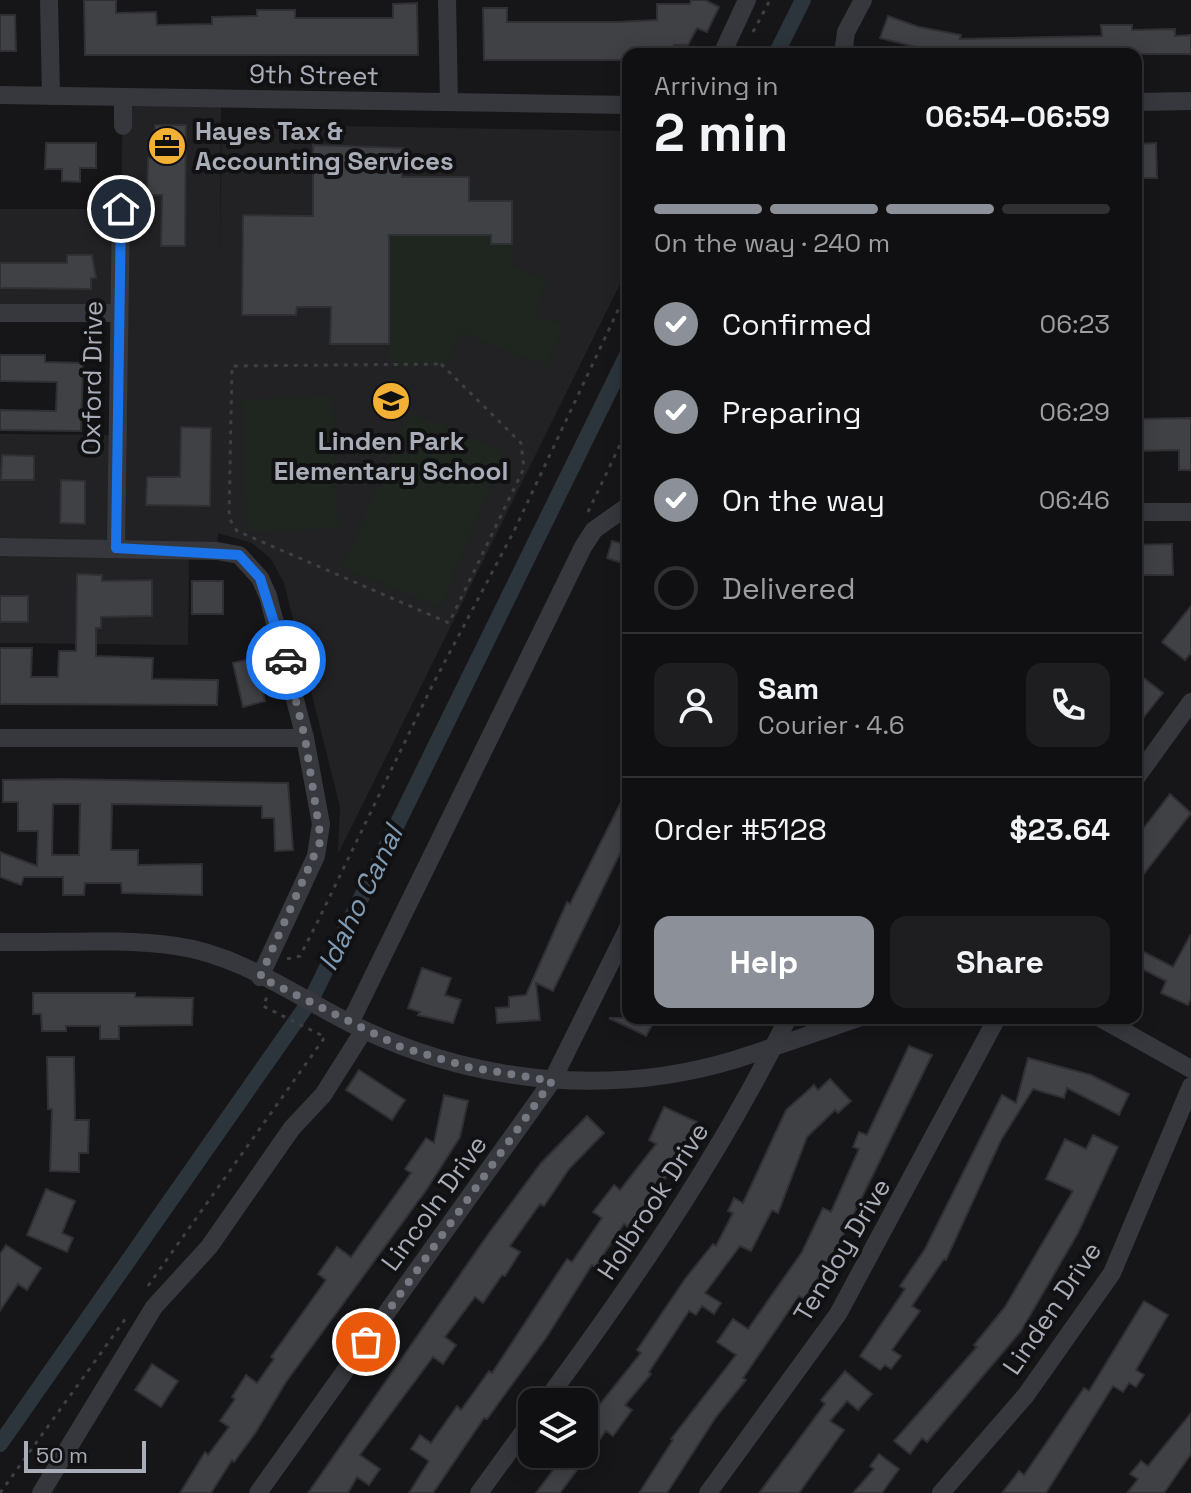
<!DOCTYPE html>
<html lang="en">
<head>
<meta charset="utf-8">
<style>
	body { margin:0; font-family:"Space Grotesk",sans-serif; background:#1e1e20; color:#f1f3f6; height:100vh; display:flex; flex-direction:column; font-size:30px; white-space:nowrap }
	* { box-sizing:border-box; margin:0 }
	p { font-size:26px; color:#9c9d9f }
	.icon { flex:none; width:44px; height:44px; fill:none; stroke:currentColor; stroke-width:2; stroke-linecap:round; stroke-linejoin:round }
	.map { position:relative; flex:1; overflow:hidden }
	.sheet { position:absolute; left:622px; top:48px; width:520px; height:976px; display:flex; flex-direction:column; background:#101012; border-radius:16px; box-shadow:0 4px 20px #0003,0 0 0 2px #303032 }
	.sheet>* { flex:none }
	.buttons { position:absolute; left:518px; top:1388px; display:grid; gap:16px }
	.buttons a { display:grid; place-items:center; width:80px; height:80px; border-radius:16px; background:#101012; box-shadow:0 4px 20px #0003,0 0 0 2px #303032; font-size:40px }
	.scale { position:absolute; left:24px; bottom:20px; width:122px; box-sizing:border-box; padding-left:8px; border:4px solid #a8adb8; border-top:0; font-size:22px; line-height:28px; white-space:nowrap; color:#a8adb8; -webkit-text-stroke:6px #111113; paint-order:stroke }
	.pin { position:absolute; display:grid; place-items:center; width:68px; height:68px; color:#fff; margin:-34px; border:4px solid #fff; border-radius:50%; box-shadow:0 2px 8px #0007 }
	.courier { position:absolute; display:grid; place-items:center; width:80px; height:80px; margin:-40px; border:6px solid #1a73e8; border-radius:50%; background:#fff; color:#222; box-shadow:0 2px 10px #0007 }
	.summary em { font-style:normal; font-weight:700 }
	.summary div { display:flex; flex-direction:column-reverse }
	.summary { display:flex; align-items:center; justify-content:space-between; height:136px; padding:0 32px }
	h1 { font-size:52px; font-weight:700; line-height:60px }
	.bar { display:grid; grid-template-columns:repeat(4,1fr); gap:12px 8px; align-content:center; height:96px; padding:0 32px }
	.bar i { height:10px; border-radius:6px; background:#303032 }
	.bar .selected { background:#8c9099 }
	.bar p { grid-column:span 4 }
	.line { display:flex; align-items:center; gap:20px; padding:0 32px; border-top:2px solid #303032 }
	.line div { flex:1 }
	.round { display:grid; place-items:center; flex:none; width:84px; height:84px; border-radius:16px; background:#1e1e20 }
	ol { padding:0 32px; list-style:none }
	li { display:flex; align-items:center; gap:24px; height:88px }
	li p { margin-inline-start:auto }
	li .icon { padding:8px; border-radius:50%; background:#8c9099; color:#fff; stroke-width:4 }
	li:last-child { color:#9c9d9f }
	li i { width:44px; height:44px; border:4px solid #303032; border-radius:50% }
	.action { display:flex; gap:16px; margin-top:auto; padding:16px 32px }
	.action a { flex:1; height:92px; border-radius:16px; background:#8c9099; color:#fff; font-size:32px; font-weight:700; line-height:92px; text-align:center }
	.action a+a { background:#1e1e20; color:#f1f3f6 }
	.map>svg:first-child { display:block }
	.built { fill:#222225 }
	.green { fill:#1e261f }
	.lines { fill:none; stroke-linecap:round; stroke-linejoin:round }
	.canal { stroke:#2c353c; stroke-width:16 }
	.building { fill:#404145; stroke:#303034; stroke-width:2; fill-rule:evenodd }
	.path { stroke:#3d3f44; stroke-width:3; stroke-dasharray:4 6; stroke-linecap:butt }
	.minor { stroke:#37383d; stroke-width:18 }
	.done { stroke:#757880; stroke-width:8; stroke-dasharray:0 14.4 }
	.route { stroke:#1a73e8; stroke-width:10 }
	.labels { text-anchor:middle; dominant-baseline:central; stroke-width:8; stroke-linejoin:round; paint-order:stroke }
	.street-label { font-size:26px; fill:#a8adb8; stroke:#111113 }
	.poi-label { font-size:26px; font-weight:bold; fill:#a8adb8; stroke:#111113; text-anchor:start }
	.water-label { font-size:28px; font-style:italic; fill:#7f9bb3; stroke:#111113 }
</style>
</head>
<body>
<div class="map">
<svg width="1191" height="1493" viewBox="0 0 1191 1493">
	<rect width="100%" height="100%" fill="#161618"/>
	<path class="built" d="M123,98L221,99L220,256L222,124L628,131V268L338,854L340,807L284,583L271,559L252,543L218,533L217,551H189L188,645L0,643V434L117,435L118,314L0,313V209H121Z"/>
	<g class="green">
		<path d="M389,235H491L492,244H512V266L547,280L533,314L563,326L547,366L460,332L446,366H389Z"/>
		<path d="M331,396L338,528L247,532L241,400Z"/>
		<path d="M408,412L504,452L440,607L343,567Z"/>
	</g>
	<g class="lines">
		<g class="canal">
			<path d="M776,54L803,0"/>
			<path d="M0,1444L312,998L628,353"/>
		</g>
	</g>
	<g class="building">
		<path d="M84,0H116V13L156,12L157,25L212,24V17L257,16V10H295V18H393V4L417,3L418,55H85Z"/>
		<path d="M691,0H705L719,7L707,32L697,28L688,45H674V52L628,54V60H484L483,8H507V22H617L657,20V4H690Z"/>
		<path d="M0,15H15L16,51H0Z"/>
		<path d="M888,16L919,27L961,35L960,39L1102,36L1101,25H1132V30L1175,29V36L1191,35V54H944L880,38Z"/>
		<path d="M155,125H186L185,246H161L162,195H147L148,158L155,157Z"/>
		<path d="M46,143H96V168H80V182L62,181V169H45Z"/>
		<path d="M1156,143L1157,178H1136V144Z"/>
		<path d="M313,145L403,148L402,177H469V201H512V244H491V235H389V344H330L331,307H297L296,315H242L243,215L313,216Z"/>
		<path d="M67,255H92L96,278H91V289L0,288V263H67Z"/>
		<path d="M0,355H45V362L83,363L81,431L0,430V410L56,411L57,382L0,381Z"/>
		<path d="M1191,418V470H1179V450L1136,451V419Z"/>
		<path d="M181,427L211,428L210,506L146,505L147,477H180Z"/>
		<path d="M2,455L34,456V480H1Z"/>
		<path d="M61,480L85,481V524L60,523Z"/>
		<path d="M612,541L628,545V565L607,558Z"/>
		<path d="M1172,544L1173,575H1136V545Z"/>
		<path d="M77,574L102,575V581L152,580V616L101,617V628H96V656L153,658L152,679L218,680L217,705L0,704V648H32L31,677H58L59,651H76Z"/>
		<rect x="192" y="581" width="31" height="33"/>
		<rect x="0" y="596" width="28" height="26"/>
		<path d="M1191,606V653L1185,660L1162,642Z"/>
		<path d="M254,658L265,701L243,707L233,663Z"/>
		<path d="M1136,672L1163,693L1136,727Z"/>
		<path d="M61,779L288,783L293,850L275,851L274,818H262V806L112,804L111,850H138V865L202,864V895L122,893L121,883H85L84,895H63V877H24L21,885L0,877V852L37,866L38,831H18V802H3V780ZM53,804H80L79,855H52Z"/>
		<path d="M628,788V837L553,991L536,983L540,1020L497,1023L496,1008L509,1007V997L526,995L567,902L570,904Z"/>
		<path d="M1170,794L1191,813L1136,884V838Z"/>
		<path d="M1191,934V998L1188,1005L1161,993L1166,981L1136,966V948L1173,967Z"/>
		<path d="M422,968L451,978L445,995L461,1000L453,1023L418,1015L420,1012L408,1008Z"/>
		<path d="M33,993H135V997L193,998L192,1025L119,1026V1039H100V1026H66V1031H42L41,1014H33Z"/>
		<path d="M609,1018H656L646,1036Z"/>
		<path d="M909,1046L932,1055L833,1256L804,1299L799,1296L743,1378L746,1380L716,1417L667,1493H639L673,1440L671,1439L736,1355L717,1342L733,1319L748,1329L802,1252L823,1208L831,1212L859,1149L853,1147L859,1132L867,1135Z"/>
		<path d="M47,1057H74L75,1120H89L88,1153H79V1172L50,1171L52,1109H48Z"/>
		<path d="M1028,1058L1091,1075L1129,1094L1119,1115L1067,1088L1064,1098L1033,1089L1001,1140L946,1260L944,1259L912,1306L920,1311L892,1350L901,1356L891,1369L885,1365L880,1370L860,1356L905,1289L900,1286L925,1249L1002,1095L1016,1103Z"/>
		<path d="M359,1070L405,1100L392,1120L346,1090Z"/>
		<path d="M830,1079L851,1101L838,1113L835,1110L807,1137L778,1213L772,1210L751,1251L740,1246L705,1293L721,1303L714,1314L702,1306L696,1315L689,1311L649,1372L651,1374L625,1405L632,1410L613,1436L606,1431L560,1493H536L565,1454H584V1424L641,1353L637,1350L685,1279L713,1244L716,1246L733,1213L728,1211L734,1198L743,1203L786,1110L814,1085L818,1090Z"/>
		<path d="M444,1095L468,1101L460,1137L427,1189L286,1382L256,1432L234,1462L232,1460L211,1493H180L205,1452L208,1455L229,1427L220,1421L235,1399L232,1397L246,1375L257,1383L274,1359L271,1357L326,1280L318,1274L337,1247L351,1257L411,1173L405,1169L426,1138L434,1143Z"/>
		<path d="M664,1107L697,1122L677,1163L628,1227L624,1224L595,1267L592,1265L546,1338L487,1419L484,1418L433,1493H409L429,1461L411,1449L420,1435L431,1443L457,1406L461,1410L489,1371L492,1373L567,1259L572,1262L602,1218L593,1212L614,1185L620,1190L656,1144L649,1140Z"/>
		<path d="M587,1116L604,1133L569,1169L544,1206L540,1204L510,1246L520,1252L505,1276L502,1275L483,1303L475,1297L445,1337L456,1345L443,1364L433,1357L360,1455L380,1469L369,1485L357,1477L348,1493H308L489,1233L541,1163Z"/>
		<path d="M1093,1135L1118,1147L1078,1233L1021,1331L927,1442L922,1438L910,1454L894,1441L977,1347L974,1345L1005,1307L1073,1191L1046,1179L1065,1139L1086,1149Z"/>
		<path d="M46,1189L75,1201L62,1233L73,1238L67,1252L27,1235Z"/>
		<path d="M6,1245L41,1268L27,1290L18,1284L0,1311V1254Z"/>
		<path d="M1144,1301L1168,1315L1136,1370L1144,1375L1136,1387L1129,1383L1123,1392L1113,1386L1046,1493H1002L1019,1471L1024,1475L1084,1388L1089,1391Z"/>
		<path d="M152,1364L178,1381L161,1407L135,1390Z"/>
		<path d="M845,1371L872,1394L858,1410L847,1401L830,1421L844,1430L799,1493H759L825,1404L821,1400Z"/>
		<path d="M1191,1413V1454L1164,1493H1127L1138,1479L1130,1474L1141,1461L1148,1466Z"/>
		<path d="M879,1454L899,1469L882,1493H853L874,1469L870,1466Z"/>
	</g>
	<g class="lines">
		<g class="path">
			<path d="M753,32L770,0"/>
			<path d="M441,364L521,443L524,468L449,623L237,531L229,518L232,366Z"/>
			<path d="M588,512L628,428"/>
			<path d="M287,959L300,956L316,925L432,686L514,531L628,289"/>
			<path d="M148,1286L325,1037L263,1006L267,997"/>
			<path d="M0,1493L126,1318"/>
		</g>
		<g class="minor">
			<path d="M49,0L51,96"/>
			<path d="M447,0L449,102"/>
			<path d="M722,54L747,0"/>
			<path d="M843,54L846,32L863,0"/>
			<path d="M0,95L628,105"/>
			<path d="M1136,102L1191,101"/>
			<path d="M123,126V98"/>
			<path d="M0,313H118"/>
			<path d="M1136,512H1191"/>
			<path d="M0,547L217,551L239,555L260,578L268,596L305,738L321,824L316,856L260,977"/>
			<path d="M116,548L121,209"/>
			<path d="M0,738H305"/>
			<path d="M1136,778L1191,702"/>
			<path d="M0,942C56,943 121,938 176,946C243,955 304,1002 364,1030C481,1084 613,1097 737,1059C777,1046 818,1032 858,1018"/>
			<path d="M1100,1018L1191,1069"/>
			<path d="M350,1023L583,547L594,530L628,506"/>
			<path d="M545,1402C637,1277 719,1157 788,1018"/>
			<path d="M41,1493L154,1307L209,1247L292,1128L323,1095L364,1030"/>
			<path d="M258,1493L552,1081L628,928"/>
			<path d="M479,1493L532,1420"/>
			<path d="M708,1493L838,1314L997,1018"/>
			<path d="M941,1493L1026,1395L1112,1273L1191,1086"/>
		</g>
	</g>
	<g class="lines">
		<path class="done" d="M286,660L305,738L321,840L260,977L401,1047L468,1067L552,1081L366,1342"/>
		<path class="route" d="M121,209L116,548L239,555L260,578L286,660"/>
	</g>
	<defs>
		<g id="office-disc" transform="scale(2)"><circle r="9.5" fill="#f2b134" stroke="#111113"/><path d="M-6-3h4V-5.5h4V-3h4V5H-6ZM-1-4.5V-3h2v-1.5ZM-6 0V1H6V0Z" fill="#111"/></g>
		<g id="school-disc" transform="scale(2)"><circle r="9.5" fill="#f2b134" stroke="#111113"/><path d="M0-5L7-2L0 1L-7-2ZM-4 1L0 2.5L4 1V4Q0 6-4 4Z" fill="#111"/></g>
	</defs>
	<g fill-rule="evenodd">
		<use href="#office-disc" x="167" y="146"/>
		<use href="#school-disc" x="391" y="401"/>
	</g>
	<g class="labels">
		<g class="street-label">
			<text transform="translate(314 75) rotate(1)">9th Street</text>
			<text transform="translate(92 378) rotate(-89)">Oxford Drive</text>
			<text transform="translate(653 1201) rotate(-57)">Holbrook Drive</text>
			<text transform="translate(434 1203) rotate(-54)">Lincoln Drive</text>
			<text transform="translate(842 1250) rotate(-59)">Tendoy Drive</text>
			<text transform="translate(1052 1308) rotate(-56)">Linden Drive</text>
		</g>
		<g class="poi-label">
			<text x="195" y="131">Hayes Tax &amp;<tspan x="195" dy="30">Accounting Services</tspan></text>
			<text x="391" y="441" text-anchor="middle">Linden Park<tspan x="391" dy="30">Elementary School</tspan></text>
		</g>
		<g class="water-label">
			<text transform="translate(360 898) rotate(-64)">Idaho Canal</text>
		</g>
	</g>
</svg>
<div class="buttons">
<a><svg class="icon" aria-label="layers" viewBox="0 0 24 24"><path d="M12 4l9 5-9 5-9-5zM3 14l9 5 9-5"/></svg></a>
</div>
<div class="scale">50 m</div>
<div class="pin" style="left:366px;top:1342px;background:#ea580c"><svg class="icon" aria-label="bag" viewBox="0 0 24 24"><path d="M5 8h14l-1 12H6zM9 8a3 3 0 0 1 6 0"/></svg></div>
<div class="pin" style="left:121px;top:209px;background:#1f2937"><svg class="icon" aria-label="home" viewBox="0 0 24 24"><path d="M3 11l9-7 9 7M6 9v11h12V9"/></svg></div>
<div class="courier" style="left:286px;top:660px"><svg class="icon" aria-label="car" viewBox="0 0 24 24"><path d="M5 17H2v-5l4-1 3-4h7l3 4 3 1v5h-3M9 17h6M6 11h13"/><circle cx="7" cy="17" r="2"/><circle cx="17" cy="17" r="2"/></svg></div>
<section class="sheet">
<div class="summary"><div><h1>2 min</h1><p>Arriving in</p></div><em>06:54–06:59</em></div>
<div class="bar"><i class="selected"></i><i class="selected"></i><i class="selected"></i><i></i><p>On the way · 240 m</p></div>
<ol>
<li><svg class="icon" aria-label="check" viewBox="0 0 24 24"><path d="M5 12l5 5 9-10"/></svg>Confirmed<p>06:23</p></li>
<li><svg class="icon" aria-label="check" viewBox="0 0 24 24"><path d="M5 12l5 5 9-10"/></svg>Preparing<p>06:29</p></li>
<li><svg class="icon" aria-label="check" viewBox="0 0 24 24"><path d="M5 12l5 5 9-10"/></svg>On the way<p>06:46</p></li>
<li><i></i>Delivered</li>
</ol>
<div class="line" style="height:144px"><a class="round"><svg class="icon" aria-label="person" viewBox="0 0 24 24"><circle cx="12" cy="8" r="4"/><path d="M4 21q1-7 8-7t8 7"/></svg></a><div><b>Sam</b><p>Courier · 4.6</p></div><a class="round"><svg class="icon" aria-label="phone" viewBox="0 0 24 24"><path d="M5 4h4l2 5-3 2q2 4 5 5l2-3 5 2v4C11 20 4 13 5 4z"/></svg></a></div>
<div class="line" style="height:104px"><div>Order #5128</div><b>$23.64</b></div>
<div class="action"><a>Help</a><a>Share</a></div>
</section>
</div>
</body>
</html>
